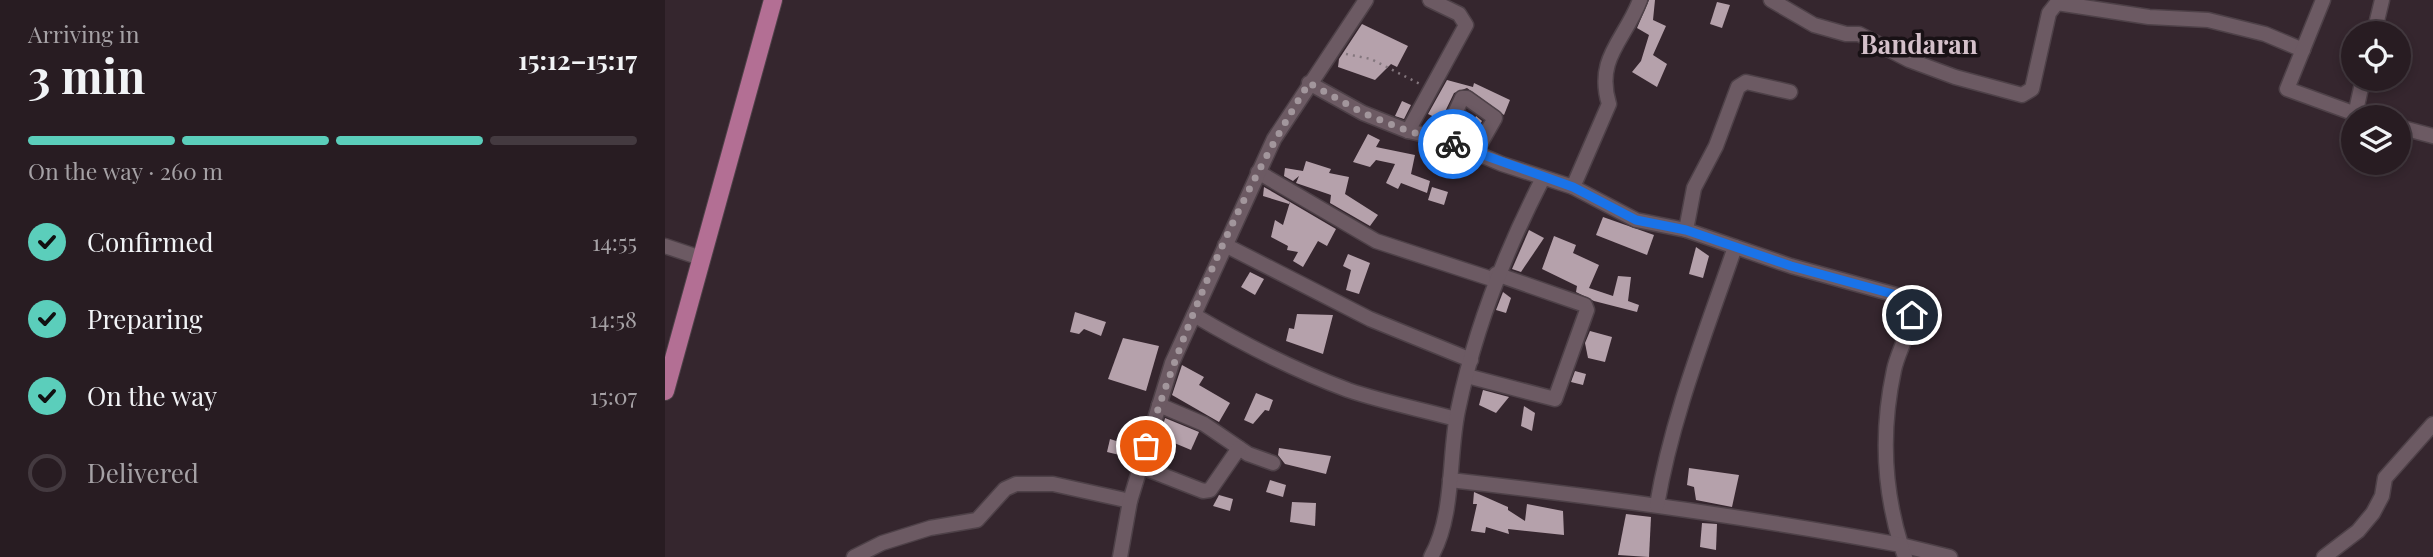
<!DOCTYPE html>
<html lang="en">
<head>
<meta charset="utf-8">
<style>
	body { margin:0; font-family:"Playfair Display",serif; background:#34292f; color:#f1f3f6; height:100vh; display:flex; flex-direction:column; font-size:26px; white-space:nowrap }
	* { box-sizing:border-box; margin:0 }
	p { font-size:23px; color:#a5a1a5 }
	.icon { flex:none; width:38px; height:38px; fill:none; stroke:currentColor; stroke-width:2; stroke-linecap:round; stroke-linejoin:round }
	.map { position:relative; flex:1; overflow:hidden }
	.panel { display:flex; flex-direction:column; background:#281c22; width:665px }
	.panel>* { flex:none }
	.buttons { position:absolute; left:1676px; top:21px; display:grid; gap:14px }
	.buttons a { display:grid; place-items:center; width:70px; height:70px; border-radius:50%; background:#281c22; box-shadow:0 4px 10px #0003,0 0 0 2px #443a40; font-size:35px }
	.pin { position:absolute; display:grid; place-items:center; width:60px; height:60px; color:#fff; margin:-30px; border:4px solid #fff; border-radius:50%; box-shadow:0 2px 7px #0007 }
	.courier { position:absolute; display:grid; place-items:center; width:70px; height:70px; margin:-35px; border:5px solid #1a73e8; border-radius:50%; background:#fff; color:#222; box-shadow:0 2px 9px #0007 }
	.head em { font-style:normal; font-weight:700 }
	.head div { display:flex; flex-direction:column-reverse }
	.head { display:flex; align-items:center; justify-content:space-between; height:119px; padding:0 28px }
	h1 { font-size:46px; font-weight:700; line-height:52px }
	.bar { display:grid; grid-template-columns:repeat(4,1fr); gap:10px 7px; align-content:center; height:84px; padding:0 28px }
	.bar i { height:9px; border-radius:5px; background:#443a40 }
	.bar .current { background:#5bcebb }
	.bar p { grid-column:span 4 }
	ol { padding:0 28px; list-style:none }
	li { display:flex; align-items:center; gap:21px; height:77px }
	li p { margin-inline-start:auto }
	li .icon { padding:7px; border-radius:50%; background:#5bcebb; color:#111; stroke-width:4 }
	li:last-child { color:#a5a1a5 }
	li i { width:38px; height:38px; border:4px solid #443a40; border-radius:50% }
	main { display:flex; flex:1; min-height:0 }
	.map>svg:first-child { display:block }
	.building { fill:#b5a1ab }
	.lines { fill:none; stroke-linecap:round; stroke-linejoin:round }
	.minor-casing { stroke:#4e4148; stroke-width:17 }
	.major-casing { stroke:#4e4148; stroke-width:20 }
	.path { stroke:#83767d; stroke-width:2.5; stroke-dasharray:2 5; stroke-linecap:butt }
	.minor { stroke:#6c5a63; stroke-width:14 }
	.major { stroke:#b36f94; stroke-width:18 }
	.done { stroke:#a2969c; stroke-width:7; stroke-dasharray:0 12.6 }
	.route { stroke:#1a73e8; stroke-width:9 }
	.labels { text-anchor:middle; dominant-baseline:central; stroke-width:7; stroke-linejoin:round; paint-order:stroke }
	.quarter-label { font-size:26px; font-weight:bold; fill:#d4c0ca; stroke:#181115 }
</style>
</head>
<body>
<main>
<section class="panel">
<div class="head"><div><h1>3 min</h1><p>Arriving in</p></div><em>15:12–15:17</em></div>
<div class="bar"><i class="current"></i><i class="current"></i><i class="current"></i><i></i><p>On the way · 260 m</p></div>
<ol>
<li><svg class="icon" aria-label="check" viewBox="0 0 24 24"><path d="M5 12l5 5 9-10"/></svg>Confirmed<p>14:55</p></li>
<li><svg class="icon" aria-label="check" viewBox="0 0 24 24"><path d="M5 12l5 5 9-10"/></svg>Preparing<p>14:58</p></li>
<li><svg class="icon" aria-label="check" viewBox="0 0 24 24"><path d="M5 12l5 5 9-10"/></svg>On the way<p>15:07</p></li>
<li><i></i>Delivered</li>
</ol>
</section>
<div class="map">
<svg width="1768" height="557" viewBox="0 0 1768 557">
	<rect width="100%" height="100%" fill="#35262e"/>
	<g class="building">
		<path d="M984,0H990L988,20L1001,26L988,55L1002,64L992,87L967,72L976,61L984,35L972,28Z"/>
		<path d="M1052,2L1065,5L1057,28L1045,24Z"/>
		<path d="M697,24L743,46L732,67L726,64L710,80L673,67L674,59Z"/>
		<path d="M782,80L808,87L809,83L845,100L839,115L802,88L789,93L776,120L763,114Z"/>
		<path d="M737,101L746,105L739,119L730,116Z"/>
		<path d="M811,116L817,121L808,136L803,134Z"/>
		<path d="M703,134L715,140L711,147L750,155L746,174L765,181L762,193L736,183L733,189L721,183L730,164L711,160L705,167L688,162Z"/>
		<path d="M641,161L666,169L664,173L684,177L680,194L713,215L705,226L665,203L666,195L631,183L634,176L628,181L619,176L620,168L638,171Z"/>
		<path d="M599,187L625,202L624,204L598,196Z"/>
		<path d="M767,187L783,192L779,205L763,200Z"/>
		<path d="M625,202L671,229L662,246L653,241L638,267L628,261L633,252L622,250L623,246L606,237L610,220L618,225Z"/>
		<path d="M938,217L989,235L982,255L931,235Z"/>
		<path d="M864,230L879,238L856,272L847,269Z"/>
		<path d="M889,236L911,245L908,253L934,265L924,288L948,296L953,276L966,277L963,301L974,305L972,312L929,301L911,292L912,286L877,269Z"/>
		<path d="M1031,247L1044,256L1038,278L1024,274Z"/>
		<path d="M683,254L705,263L694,294L681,290L686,270L678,266Z"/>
		<path d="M585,272L599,279L590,295L576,287Z"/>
		<path d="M838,292L846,298L841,313L831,310Z"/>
		<path d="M410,312L441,322L436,336L419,329L414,334L405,332Z"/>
		<path d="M632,314L668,315L658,354L621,341L624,328L629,329Z"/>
		<path d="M925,331L947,337L940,362L923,358L920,343Z"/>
		<path d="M458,338L494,346L481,391L443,379Z"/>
		<path d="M517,365L539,377L534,385L565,403L554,422L507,395Z"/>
		<path d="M910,371L921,374L918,385L906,382Z"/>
		<path d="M818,390L844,397L831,413L814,405Z"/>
		<path d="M591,393L608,400L604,411L600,410L588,424L579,420Z"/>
		<path d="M859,406L870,413L867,431L856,426Z"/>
		<path d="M500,418L534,432L526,450L495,437Z"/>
		<path d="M445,439L467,446L463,457L442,452Z"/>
		<path d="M614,448L666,456L661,474L620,464L613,455Z"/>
		<path d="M1024,468L1074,475L1067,507L1031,500L1029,487L1022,485Z"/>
		<path d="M605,480L621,485L618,497L601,492Z"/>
		<path d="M809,492L843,507V510L860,521L862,504L898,511L899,535L843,529L844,534L821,527L820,533L806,531L812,504H808Z"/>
		<path d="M554,495L568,499L565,511L548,506Z"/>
		<path d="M627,502L651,503L650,526L625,522Z"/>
		<path d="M961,514L986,517L984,557L953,555Z"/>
		<path d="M1037,523L1052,524L1051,550L1035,547Z"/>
	</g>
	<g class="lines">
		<g class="minor-casing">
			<g id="minor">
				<path d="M1106,0L1149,25L1181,34H1194L1244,60L1290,77L1357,95L1367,89L1384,13L1392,3L1484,17L1543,20L1600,34L1638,50"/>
				<path d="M1658,0L1622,89L1699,117"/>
				<path d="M1709,33L1717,0"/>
				<path d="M644,83L698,113L743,131L778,139L837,164L908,187L971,220L1021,230L1126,266L1235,296C1257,317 1234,345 1229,370C1216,430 1218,487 1236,545L1285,557"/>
				<path d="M1690,115L1698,79"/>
				<path d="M1734,127L1768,136"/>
				<path d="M743,131L801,25L794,14L765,0"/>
				<path d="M778,139L797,98H802L830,118L810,153"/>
				<path d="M593,172L711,241L830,280"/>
				<path d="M908,187L944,104C930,58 960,40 975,0"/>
				<path d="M1021,230L1029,188L1051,146L1073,87L1081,82L1125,92"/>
				<path d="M560,245L705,319L806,360"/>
				<path d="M0,246L36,258"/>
				<path d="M529,315C578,344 629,370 683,390C718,402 755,409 791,419"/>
				<path d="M802,376L890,399L922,310L920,305L831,274"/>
				<path d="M494,405L539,424L583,454L608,463"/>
				<path d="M474,466L538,491L545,490L574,448"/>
				<path d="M785,480C936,497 1086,517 1236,545L1240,557"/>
				<path d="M992,505C1007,416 1041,332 1070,247"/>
				<path d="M189,557L217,543L265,528L312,520L340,489L351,484H388L465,501"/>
				<path d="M455,557L465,501L507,363L609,139L701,0"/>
				<path d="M766,557C790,514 783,457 793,410C810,328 840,252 878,178"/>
				<path d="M1659,557L1693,531L1708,513L1717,496L1720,478L1768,424"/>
			</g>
		</g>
		<g class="major-casing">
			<path id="major" d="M0,391L108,0"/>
		</g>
		<path class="path" d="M681,54L706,59L755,84"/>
		<use href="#minor" class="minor"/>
		<use href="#major" class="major"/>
	</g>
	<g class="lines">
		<path class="done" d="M481,446C521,320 574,195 644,83L698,113L743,131L788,144"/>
		<path class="route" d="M788,144L908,187L971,220L1021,230L1126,266L1235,296L1243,304L1247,315"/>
	</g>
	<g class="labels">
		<g class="quarter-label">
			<text x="1254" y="43">Bandaran</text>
		</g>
	</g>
</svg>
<div class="buttons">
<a><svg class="icon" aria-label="locate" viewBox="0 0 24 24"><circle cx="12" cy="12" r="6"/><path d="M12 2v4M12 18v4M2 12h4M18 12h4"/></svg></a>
<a><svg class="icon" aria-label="layers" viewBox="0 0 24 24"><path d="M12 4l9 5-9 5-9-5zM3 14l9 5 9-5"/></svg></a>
</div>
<div class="pin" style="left:481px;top:446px;background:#ea580c"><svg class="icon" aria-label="bag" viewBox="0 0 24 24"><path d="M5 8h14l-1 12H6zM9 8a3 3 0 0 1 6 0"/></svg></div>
<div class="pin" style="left:1247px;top:315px;background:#1f2937"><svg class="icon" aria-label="home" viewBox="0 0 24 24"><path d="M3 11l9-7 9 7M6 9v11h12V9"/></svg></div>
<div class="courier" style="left:788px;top:144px"><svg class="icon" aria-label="bike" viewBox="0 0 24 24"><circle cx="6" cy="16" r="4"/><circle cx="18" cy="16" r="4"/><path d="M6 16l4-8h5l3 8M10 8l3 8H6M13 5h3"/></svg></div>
</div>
</main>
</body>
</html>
